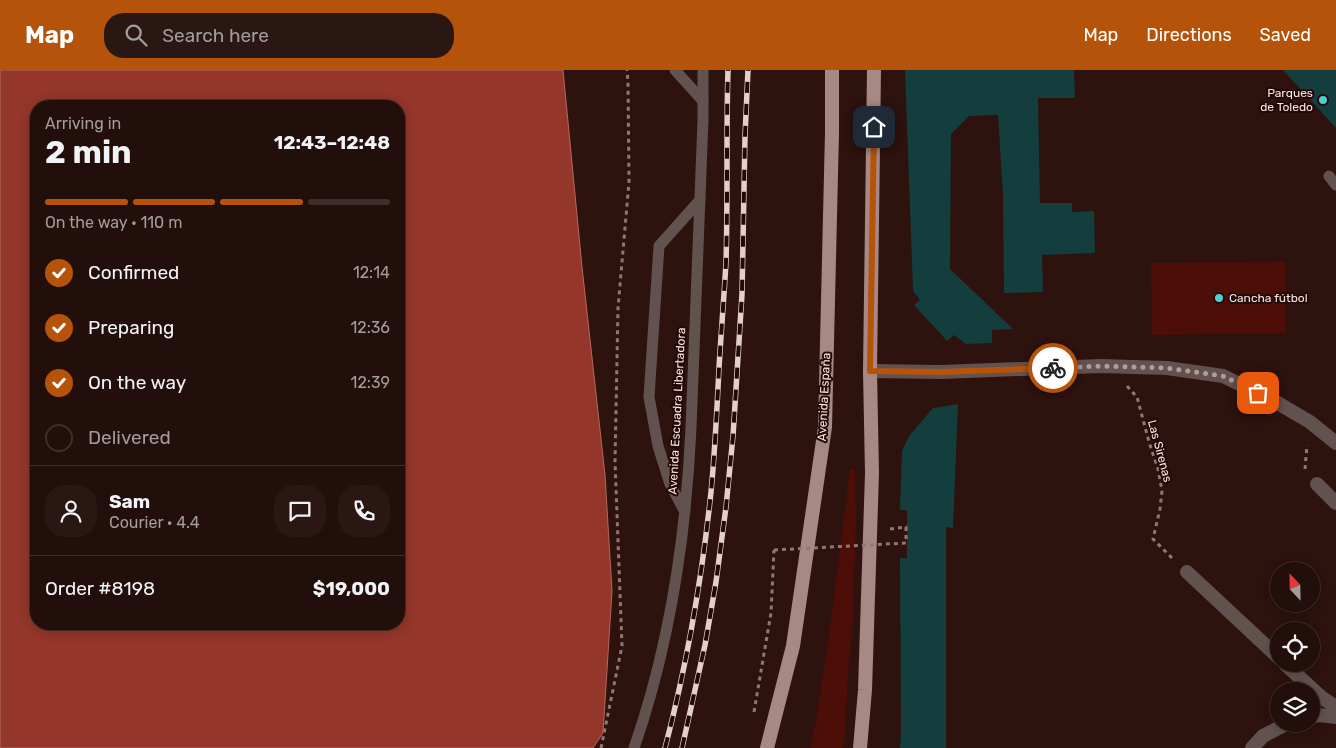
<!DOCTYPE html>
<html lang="en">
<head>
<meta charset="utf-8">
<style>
	body { margin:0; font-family:Rubik,sans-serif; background:#2a1713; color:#f1f3f6; height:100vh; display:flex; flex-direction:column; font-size:19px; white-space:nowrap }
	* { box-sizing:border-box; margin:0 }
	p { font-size:16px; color:#a29c9c }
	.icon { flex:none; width:28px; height:28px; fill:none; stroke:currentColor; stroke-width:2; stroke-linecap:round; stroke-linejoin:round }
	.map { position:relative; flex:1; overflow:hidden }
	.drawer { position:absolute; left:30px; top:30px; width:375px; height:530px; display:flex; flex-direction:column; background:#220e0a; border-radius:20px; box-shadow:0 2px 12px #0003,0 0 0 1px #3f2e2b }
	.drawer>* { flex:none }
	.needle { width:32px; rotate:338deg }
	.tools { position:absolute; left:1270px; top:492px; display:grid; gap:10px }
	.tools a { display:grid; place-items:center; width:50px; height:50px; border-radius:50%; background:#220e0a; box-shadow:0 2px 12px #0003,0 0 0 1px #3f2e2b; font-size:25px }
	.pin { position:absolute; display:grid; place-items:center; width:42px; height:42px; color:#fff; margin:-21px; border-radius:10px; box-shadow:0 2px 8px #0006 }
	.courier { position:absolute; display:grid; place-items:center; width:50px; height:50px; margin:-25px; border:4px solid #b45309; border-radius:50%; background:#fff; color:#222; box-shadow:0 1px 6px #0007 }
	.summary em { font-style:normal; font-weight:700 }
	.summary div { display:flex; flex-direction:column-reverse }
	.summary { display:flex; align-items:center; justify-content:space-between; height:85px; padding:0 15px }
	h1 { font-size:32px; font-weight:700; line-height:38px }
	.bar { display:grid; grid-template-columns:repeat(4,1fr); gap:8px 5px; align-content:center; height:60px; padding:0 15px }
	.bar i { height:6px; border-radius:4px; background:#3f2e2b }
	.bar .on { background:#b45309 }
	.bar p { grid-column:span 4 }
	.line { display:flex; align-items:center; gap:12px; padding:0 15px; border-top:1px solid #3f2e2b }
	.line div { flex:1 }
	.round { display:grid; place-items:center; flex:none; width:52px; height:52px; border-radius:20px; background:#2a1713 }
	ol { padding:0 15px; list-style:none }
	li { display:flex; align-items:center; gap:15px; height:55px }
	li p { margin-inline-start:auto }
	li .icon { padding:5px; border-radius:50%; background:#b45309; color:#fff; stroke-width:4 }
	li:last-child { color:#a29c9c }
	li i { width:28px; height:28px; border:2px solid #3f2e2b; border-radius:50% }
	header { display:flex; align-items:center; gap:30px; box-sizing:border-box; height:70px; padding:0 25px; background:#b45309; color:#fff }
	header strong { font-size:24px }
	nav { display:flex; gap:28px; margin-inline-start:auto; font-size:18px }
	.search { width:350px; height:45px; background:#2a1713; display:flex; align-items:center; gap:12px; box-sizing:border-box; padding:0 18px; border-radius:20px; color:#a29c9c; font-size:19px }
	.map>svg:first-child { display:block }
	.green { fill:#4d0e07 }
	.water { fill:#94362a; stroke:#b26a61; fill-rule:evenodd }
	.building { fill:#143d3d }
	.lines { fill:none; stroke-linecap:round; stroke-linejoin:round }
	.path { stroke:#907875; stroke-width:3; stroke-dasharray:4 4; stroke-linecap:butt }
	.service { stroke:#61524f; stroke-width:11 }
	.pedestrian { stroke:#61524f; stroke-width:14 }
	.minor { stroke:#61524f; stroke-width:14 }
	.tertiary { stroke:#61524f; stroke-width:14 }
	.primary { stroke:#a78983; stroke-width:14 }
	.rail-casing { stroke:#e3cfcc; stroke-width:5.5 }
	.rail { stroke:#230906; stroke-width:4; stroke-dasharray:11; stroke-linecap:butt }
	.path-bridge { stroke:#907875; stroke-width:3; stroke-dasharray:4 4; stroke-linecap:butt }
	.done { stroke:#b29b98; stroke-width:5; stroke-dasharray:0 9 }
	.route { stroke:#b45309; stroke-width:6 }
	.poi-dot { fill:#52cdcd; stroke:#230906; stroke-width:2 }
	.labels { text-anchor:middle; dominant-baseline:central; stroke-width:4; stroke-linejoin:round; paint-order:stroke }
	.poi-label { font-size:12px; fill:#f9e5e2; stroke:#230906; text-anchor:end }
	.street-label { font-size:12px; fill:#f9e5e2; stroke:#230906 }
</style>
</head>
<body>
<header>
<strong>Map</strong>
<div class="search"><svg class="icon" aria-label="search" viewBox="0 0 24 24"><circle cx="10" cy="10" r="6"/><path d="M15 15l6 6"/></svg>Search here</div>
<nav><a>Map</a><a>Directions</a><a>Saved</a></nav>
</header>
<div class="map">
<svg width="1336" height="678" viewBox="0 0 1336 678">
	<rect width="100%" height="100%" fill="#2d120e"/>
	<g class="green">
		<path d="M1285,192L1286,263L1152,265L1151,193Z"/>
		<path d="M850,400H855L856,450L853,551L848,605L845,669L843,678H810L815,656L828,575Z"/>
	</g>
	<path class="water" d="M0,0H563L582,197L605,405L612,521L603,663L593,678H0ZM36,36H399V554H36Z"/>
	<g class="building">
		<path d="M905,0H1074L1075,28H1038L1040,133H1072V142L1094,141L1095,183L1042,185L1043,222L1004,223L1003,125L998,45L969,46L951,64L950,199L1013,259L992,260V273L966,274L954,265L947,271L914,235L920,230L913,221Z"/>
		<path d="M1283,0H1336V58Z"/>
		<path d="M958,334L953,458L946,457V678H900L901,659L900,488H907V440H900L902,381L909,366L933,338Z"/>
	</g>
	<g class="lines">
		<g class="path">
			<path d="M1127,316L1137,327L1149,372L1158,399L1162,421L1160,439L1153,469L1174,490"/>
			<path d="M1305,399L1307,375"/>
			<path d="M890,459L906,457V473"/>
			<path d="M754,642L771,543L774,480"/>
			<path d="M601,678L622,576L615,391L618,238L629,112L628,12L627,0"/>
		</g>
		<g class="service">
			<path d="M675,0L703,31"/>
			<path d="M1329,106L1336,115"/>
			<path d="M685,442L670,414L658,376L649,327L659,176L700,130"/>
			<path d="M634,678C670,575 686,467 691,358L703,50V0"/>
		</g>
		<path class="pedestrian" d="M1317,414L1336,433"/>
		<g class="minor">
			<path d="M870,301L941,302L1101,296L1167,298L1223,306L1276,332L1310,352L1336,373"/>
			<path d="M1187,502L1279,588"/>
			<path d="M1285,594L1321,627L1336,637"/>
		</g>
		<g class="tertiary">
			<path d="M1311,647L1319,645L1336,647"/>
			<path d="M1252,678L1263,666L1286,654"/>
		</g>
		<g class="primary">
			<path d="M767,678L793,576L825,357L832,62V0"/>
			<path d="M860,678L865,620L872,403L870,301L874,0"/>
		</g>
		<g class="rail-casing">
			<g id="rail">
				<path d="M665,678C687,594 702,508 711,422C715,381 717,339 719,298C721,263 724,228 726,192C728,128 726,64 728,0"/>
				<path d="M682,678L705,575L716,512L726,437L733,366L742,224L745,66L748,0"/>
			</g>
		</g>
		<use href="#rail" class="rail"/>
		<path class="path-bridge" d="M774,480L906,473"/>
	</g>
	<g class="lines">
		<path class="done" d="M1053,298L1101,296L1167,298L1223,306L1258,323"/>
		<path class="route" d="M874,57L870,301L941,302L1053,298"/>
	</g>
	<g class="poi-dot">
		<circle cx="1323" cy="30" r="5"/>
		<circle cx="1219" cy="228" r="5"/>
	</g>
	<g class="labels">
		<g class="poi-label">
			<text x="1313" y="23">Parques<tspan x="1313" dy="14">de Toledo</tspan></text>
			<text x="1229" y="228" text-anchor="start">Cancha fútbol</text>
		</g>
		<g class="street-label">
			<text transform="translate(824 327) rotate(-87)">Avenida España</text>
			<text transform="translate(677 341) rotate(-87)">Avenida Escuadra Libertadora</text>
			<text transform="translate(1160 381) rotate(75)">Las Sirenas</text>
		</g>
	</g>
</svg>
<div class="tools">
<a><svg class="needle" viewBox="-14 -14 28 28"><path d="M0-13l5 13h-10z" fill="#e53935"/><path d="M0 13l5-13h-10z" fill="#a29c9c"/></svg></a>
<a><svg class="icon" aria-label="locate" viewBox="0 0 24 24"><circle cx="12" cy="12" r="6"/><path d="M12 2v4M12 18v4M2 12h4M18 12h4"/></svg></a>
<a><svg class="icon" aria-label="layers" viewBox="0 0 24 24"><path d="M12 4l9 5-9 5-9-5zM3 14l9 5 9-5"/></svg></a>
</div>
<div class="pin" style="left:1258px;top:323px;background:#ea580c"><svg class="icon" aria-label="bag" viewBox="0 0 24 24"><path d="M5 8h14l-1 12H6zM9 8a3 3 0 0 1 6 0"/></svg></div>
<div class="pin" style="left:874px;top:57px;background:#1f2937"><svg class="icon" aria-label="home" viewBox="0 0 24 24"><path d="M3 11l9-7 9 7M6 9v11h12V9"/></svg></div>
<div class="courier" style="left:1053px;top:298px"><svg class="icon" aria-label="bike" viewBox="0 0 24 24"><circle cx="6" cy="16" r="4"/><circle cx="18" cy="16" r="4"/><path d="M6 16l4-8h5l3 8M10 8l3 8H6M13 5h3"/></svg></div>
<section class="drawer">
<div class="summary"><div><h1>2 min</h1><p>Arriving in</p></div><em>12:43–12:48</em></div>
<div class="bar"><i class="on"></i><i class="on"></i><i class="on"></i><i></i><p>On the way · 110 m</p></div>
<ol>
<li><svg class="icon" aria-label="check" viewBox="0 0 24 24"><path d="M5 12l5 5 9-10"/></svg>Confirmed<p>12:14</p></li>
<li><svg class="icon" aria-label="check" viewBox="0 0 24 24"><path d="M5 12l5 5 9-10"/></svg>Preparing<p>12:36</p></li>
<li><svg class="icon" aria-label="check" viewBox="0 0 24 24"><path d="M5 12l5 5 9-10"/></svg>On the way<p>12:39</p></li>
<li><i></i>Delivered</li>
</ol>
<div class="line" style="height:90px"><a class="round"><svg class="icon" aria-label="person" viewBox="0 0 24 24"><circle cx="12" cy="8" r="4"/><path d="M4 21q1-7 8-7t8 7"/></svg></a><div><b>Sam</b><p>Courier · 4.4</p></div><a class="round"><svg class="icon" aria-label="chat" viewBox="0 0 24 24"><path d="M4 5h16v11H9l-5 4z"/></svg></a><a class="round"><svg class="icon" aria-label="phone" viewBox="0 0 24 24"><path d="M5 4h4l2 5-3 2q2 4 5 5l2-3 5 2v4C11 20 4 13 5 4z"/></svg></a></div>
<div class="line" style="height:65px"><div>Order #8198</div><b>$19,000</b></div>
</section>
</div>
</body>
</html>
